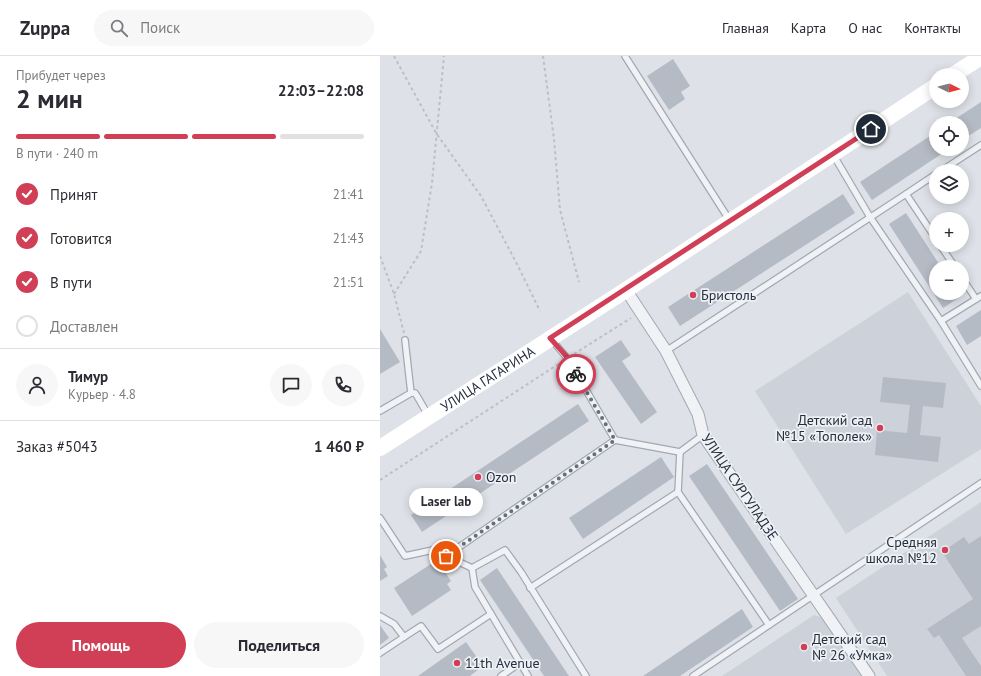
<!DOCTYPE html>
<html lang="ru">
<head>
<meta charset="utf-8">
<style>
	body { margin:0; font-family:"PT Sans",sans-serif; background:#f7f7f7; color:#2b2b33; height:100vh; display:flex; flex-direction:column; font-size:15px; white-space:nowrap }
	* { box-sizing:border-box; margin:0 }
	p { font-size:13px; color:#7c7c81 }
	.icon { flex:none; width:22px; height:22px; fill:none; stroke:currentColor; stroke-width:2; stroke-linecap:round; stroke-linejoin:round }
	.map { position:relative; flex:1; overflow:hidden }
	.panel { display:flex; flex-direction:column; background:#fff; width:380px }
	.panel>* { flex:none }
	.needle { width:26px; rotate:96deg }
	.fabs { position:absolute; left:549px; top:12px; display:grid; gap:8px }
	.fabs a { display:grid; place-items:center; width:40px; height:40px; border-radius:50%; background:#fff; box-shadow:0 2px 10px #0003; font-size:20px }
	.pin { position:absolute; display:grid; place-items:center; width:34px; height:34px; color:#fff; margin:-17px; border:2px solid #fff; border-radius:50%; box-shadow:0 1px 4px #0007 }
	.courier { position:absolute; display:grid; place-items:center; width:40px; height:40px; margin:-20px; border:3px solid #d03f56; border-radius:50%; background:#fff; color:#222; box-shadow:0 1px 5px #0007 }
	.bubble { position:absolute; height:28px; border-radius:14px; background:#fff; box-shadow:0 2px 10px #0003; font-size:13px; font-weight:700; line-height:28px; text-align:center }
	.headline em { font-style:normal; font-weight:700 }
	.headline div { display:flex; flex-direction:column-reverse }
	.headline { display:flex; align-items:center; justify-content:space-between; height:68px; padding:0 16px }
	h1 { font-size:26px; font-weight:700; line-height:30px }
	.bar { display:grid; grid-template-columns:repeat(4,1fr); gap:6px 4px; align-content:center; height:48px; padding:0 16px }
	.bar i { height:5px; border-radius:3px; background:#e1e1e2 }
	.bar .selected { background:#d03f56 }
	.bar p { grid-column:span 4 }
	.line { display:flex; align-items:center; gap:10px; padding:0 16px; border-top:1px solid #e1e1e2 }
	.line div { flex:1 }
	.round { display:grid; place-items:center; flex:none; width:42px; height:42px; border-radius:21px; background:#f7f7f7 }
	ol { padding:0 16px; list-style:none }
	li { display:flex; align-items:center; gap:12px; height:44px }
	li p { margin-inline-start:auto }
	li .icon { padding:4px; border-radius:50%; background:#d03f56; color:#fff; stroke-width:4 }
	li:last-child { color:#7c7c81 }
	li i { width:22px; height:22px; border:2px solid #e1e1e2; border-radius:50% }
	.action { display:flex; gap:8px; margin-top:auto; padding:8px 16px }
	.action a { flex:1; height:46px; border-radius:24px; background:#d03f56; color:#fff; font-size:16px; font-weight:700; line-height:46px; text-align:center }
	.action a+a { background:#f7f7f7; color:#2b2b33 }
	header { display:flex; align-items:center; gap:24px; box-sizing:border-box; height:56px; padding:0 20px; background:#fff; border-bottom:1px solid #e1e1e2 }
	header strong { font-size:19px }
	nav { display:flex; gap:22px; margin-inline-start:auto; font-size:14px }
	.search { width:280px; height:36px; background:#f7f7f7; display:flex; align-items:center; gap:10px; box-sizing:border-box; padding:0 14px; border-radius:22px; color:#7c7c81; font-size:15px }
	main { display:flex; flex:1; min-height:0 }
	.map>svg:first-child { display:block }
	.built { fill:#ccd1da }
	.building { fill:#b5bbc4 }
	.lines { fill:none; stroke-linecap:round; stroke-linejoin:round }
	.lane-casing { stroke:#a3a9b2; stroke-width:8 }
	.street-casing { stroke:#a3a9b2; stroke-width:13 }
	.path { stroke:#bcbfc6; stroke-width:2; stroke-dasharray:3 3; stroke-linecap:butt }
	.lane { stroke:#f0f2f6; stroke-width:5.5 }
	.street { stroke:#f0f2f6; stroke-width:11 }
	.secondary { stroke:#fff; stroke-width:16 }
	.done { stroke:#676e7a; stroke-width:4; stroke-dasharray:0 7.2 }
	.route { stroke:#d03f56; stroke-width:5 }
	.poi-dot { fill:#d03f56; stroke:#edf0f5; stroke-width:1.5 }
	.labels { text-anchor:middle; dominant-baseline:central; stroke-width:3.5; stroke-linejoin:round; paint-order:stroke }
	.poi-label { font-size:14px; fill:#272f3e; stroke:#edf0f5; text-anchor:start }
	.street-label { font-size:14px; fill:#272f3e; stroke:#edf0f5 }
</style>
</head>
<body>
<header>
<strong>Zuppa</strong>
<div class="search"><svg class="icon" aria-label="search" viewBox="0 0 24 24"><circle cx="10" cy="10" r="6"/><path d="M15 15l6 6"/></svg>Поиск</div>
<nav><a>Главная</a><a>Карта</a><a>О нас</a><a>Контакты</a></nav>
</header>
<main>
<section class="panel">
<div class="headline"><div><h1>2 мин</h1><p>Прибудет через</p></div><em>22:03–22:08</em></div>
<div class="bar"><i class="selected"></i><i class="selected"></i><i class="selected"></i><i></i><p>В пути · 240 m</p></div>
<ol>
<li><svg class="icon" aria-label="check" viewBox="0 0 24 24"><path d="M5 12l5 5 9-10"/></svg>Принят<p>21:41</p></li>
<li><svg class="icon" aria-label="check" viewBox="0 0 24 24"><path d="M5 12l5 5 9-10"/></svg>Готовится<p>21:43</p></li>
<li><svg class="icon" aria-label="check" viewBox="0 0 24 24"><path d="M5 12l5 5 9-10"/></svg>В пути<p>21:51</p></li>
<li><i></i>Доставлен</li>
</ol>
<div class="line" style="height:72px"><a class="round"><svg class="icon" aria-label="person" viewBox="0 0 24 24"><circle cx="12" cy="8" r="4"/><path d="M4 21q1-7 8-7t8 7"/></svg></a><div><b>Тимур</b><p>Курьер · 4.8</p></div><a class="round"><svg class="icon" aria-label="chat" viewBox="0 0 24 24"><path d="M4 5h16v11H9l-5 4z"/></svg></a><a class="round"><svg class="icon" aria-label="phone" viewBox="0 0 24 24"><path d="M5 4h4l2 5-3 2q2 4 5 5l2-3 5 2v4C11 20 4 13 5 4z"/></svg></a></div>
<div class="line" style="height:52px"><div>Заказ #5043</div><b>1 460 ₽</b></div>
<div class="action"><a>Помощь</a><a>Поделиться</a></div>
</section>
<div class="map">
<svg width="601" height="620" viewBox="0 0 601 620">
	<rect width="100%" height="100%" fill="#dee2e8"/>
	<g class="built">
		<path d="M528,236L601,350V393L466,478L375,335Z"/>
		<path d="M601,446V620H507L456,542Z"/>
		<path d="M434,559L444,562L482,620H342Z"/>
	</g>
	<g class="building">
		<path d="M293,3L310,30L301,36L305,43L289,54L267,20Z"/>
		<path d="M601,46V72L582,84V67H569Z"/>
		<path d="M556,76V93H569L492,144L480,126Z"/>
		<path d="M463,138L475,157L300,270L288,251Z"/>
		<path d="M526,157L561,211H556V237H578L580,241L563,252L509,168Z"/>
		<path d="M601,254V280L587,289L576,270Z"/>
		<path d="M0,273L20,306L0,318Z"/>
		<path d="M241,284L251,299L242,305L277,356L261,368L215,301Z"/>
		<path d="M503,321L566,327L563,352L543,350L540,379L561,381L558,406L495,399L497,374L527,377L530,349L500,346Z"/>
		<path d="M198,348L209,365L42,476L31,459Z"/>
		<path d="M281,401L294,421L203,483L189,462Z"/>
		<path d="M327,408L418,543L400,555L309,420Z"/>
		<path d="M601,480V570L582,582L601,610V620H586L559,579L554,582L547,573L593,543L562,496L584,481L589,488Z"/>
		<path d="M0,499L7,511L4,513L8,520L0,525Z"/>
		<path d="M54,506L60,516L63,513L71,525L67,528L71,534L32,560L14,532Z"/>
		<path d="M117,512L189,620H164L100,524Z"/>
		<path d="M362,553L373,571L300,620H263Z"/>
		<path d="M0,569L9,582L0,589Z"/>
		<path d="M86,586L103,610L90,620H38Z"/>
	</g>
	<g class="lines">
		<g class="lane-casing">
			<g id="lane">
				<path d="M245,0L350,165"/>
				<path d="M454,100L490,161L561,265L601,330"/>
				<path d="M561,115L601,89"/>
				<path d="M556,118L526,138L556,183"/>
				<path d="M560,189L575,211"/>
				<path d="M582,222L596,243"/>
				<path d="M561,265L601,240"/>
				<path d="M171,283L188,303L235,384"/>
				<path d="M25,284L31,337"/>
				<path d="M286,295L526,138"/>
				<path d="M0,355L31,337H35L37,340L48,359"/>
				<path d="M298,436L300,396L323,379"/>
				<path d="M0,462L25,500L53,494L92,512"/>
				<path d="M66,500L235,384L300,396"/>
				<path d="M92,512L125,494L141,516L206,620"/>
				<path d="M92,512L95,531L148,620"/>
				<path d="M150,532L298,436L389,569"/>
				<path d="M0,560L14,568L24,581L0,597"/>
				<path d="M24,581L41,570L58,593L111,558"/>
				<path d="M121,620L140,607"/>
				<path d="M313,620L601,427"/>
			</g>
		</g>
		<g class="street-casing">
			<path id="street" d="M246,234L286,295L318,358L323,379L489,620"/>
		</g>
		<g class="path">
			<path d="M14,0L56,77L101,140L137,208L160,255"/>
			<path d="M163,0L174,83L180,154L199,226"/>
			<path d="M0,200L14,238L24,277"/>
			<path d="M14,238L41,195L52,127L64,0"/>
			<path d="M194,298L251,262"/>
			<path d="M0,424L180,307"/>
		</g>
		<use href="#lane" class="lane"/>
		<use href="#street" class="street"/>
		<g class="secondary">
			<path d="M573,19L601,1"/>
			<path id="s1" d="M0,392L246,234L556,30"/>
		</g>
	</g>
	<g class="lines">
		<path class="done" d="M66,500L235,384L196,318"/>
		<path class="route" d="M196,318L188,302L170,282L491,73"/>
	</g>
	<g class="poi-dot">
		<circle cx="313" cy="239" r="4"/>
		<circle cx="500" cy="372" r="4"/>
		<circle cx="98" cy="421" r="4"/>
		<circle cx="565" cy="494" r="4"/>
		<circle cx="424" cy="591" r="4"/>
		<circle cx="77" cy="607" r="4"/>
	</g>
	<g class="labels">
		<g class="poi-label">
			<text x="321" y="239">Бристоль</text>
			<text x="492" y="364" text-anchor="end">Детский сад<tspan x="492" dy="16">№15 «Тополек»</tspan></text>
			<text x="106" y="421">Ozon</text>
			<text x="557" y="486" text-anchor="end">Средняя<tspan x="557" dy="16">школа №12</tspan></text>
			<text x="432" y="583">Детский сад<tspan x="432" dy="16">№ 26 «Умка»</tspan></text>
			<text x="85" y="607">11th Avenue</text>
		</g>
		<g class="street-label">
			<text stroke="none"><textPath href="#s1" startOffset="128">УЛИЦА ГАГАРИНА</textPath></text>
			<text transform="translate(360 431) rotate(56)">УЛИЦА СУРГУЛАДЗЕ</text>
		</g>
	</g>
</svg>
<div class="fabs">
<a><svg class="needle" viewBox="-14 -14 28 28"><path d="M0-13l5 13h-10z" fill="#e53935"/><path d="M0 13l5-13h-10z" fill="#7c7c81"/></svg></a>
<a><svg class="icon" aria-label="locate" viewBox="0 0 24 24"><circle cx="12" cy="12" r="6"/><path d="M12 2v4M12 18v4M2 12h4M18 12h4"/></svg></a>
<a><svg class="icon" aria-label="layers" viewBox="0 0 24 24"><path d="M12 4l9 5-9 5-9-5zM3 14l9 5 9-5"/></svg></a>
<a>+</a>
<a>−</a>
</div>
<div class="pin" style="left:66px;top:500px;background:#ea580c"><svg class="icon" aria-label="bag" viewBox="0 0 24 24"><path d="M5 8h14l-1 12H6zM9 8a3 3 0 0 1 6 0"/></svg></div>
<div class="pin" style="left:491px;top:73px;background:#1f2937"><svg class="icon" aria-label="home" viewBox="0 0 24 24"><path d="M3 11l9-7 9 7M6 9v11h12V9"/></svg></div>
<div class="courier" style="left:196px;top:318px"><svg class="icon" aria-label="bike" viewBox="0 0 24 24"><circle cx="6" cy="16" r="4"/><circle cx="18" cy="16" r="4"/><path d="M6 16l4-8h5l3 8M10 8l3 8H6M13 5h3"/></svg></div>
<div class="bubble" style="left:29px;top:432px;width:74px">Laser lab</div>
</div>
</main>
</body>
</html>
